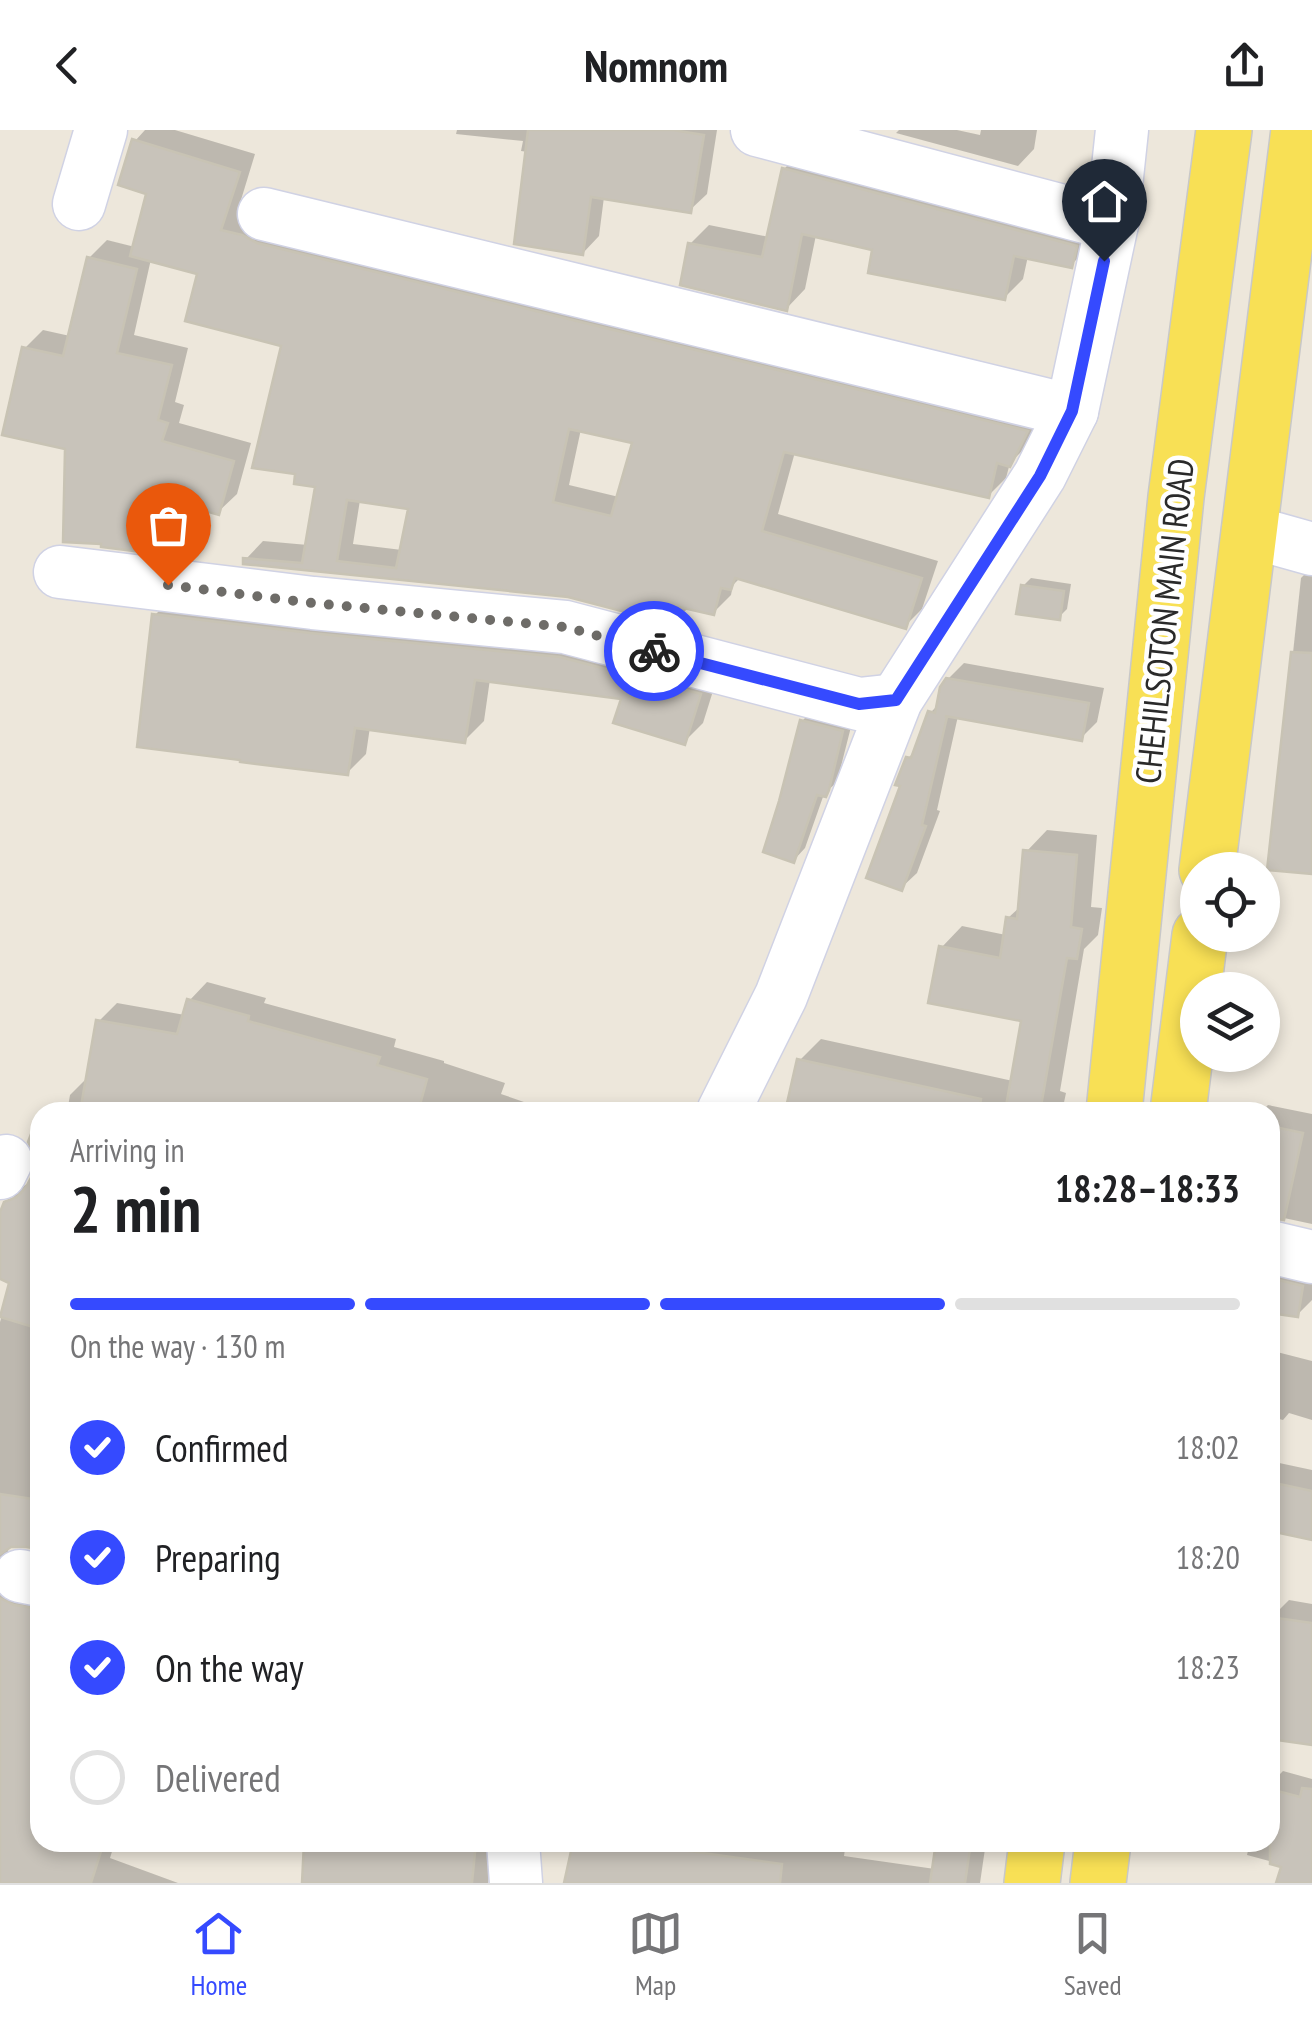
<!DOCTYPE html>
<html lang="en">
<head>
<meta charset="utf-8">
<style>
	body { margin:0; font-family:"PT Sans Narrow",sans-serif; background:#f2f2f2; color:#202124; height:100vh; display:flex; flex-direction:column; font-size:38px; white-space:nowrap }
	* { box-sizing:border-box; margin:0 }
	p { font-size:32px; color:#757577 }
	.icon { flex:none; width:55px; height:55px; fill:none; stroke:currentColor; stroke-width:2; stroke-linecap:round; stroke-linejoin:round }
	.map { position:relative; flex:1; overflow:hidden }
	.drawer { position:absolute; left:30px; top:972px; width:1250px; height:750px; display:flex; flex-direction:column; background:#fff; border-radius:30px; box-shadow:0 5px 15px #0003 }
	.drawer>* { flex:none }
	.tools { position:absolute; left:1180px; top:722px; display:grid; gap:20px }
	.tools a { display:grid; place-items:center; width:100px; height:100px; border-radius:50%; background:#fff; box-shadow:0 5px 15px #0003; font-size:50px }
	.pin { position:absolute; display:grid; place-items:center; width:85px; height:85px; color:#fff; margin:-102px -42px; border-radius:50% 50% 50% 0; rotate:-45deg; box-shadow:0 0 10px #0007 }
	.pin .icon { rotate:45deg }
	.courier { position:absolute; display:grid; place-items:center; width:100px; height:100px; margin:-50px; border:8px solid #354aff; border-radius:50%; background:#fff; color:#222; box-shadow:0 2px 12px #0007 }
	.overview em { font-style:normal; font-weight:600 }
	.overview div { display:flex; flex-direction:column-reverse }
	.overview { display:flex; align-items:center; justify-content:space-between; height:170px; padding:0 40px }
	h1 { font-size:65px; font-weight:600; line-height:75px }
	.bar { display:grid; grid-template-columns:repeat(4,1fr); gap:15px 10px; align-content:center; height:120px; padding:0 40px }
	.bar i { height:12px; border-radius:8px; background:#e0e0e0 }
	.bar .on { background:#354aff }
	.bar p { grid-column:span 4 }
	ol { padding:0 40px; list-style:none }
	li { display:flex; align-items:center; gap:30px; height:110px }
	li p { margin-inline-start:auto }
	li .icon { padding:10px; border-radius:50%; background:#354aff; color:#fff; stroke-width:4 }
	li:last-child { color:#757577 }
	li i { width:55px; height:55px; border:5px solid #e0e0e0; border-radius:50% }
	header { display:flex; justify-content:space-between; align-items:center; height:130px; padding:0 40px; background:#fff; font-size:45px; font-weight:600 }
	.menu { display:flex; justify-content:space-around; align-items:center; height:140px; border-top:2px solid #e0e0e0; background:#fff; font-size:28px; color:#757577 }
	.menu a { display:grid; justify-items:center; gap:5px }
	.menu .on { color:#354aff }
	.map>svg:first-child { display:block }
	.shadow { fill:#0003; fill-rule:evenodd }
	.building { fill:#c8c3ba; stroke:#c8c3b4; stroke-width:2.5; fill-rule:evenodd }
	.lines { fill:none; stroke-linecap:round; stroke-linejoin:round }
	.minor-casing { stroke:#d0d2e4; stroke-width:55 }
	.major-casing { stroke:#c8c8c8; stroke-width:58 }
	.minor { stroke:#fff; stroke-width:52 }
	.major { stroke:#f8e055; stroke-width:55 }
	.done { stroke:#6e6c68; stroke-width:10; stroke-dasharray:0 18 }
	.route { stroke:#354aff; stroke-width:12 }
	.labels { text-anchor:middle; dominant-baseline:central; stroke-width:9; stroke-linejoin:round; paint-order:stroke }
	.street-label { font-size:35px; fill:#2a2a2a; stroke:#fff }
</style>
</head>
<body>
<header><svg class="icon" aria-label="back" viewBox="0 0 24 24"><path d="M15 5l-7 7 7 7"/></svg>Nomnom<svg class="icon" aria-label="share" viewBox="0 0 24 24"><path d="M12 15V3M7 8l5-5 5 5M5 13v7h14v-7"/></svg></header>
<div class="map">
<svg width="1312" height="1753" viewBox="0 0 1312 1753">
	<rect width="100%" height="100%" fill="#ede7db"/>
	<g class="shadow">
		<path d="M145,0H175L255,24L237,83L1044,284L1027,316L1010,333L1006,348L989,365L795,322L778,384L938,431L922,479L905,496L741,447L733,455L731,465L713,483L689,477L674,492L568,465L246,429L263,411L308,415L317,354L284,214L200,142L151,129L134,205L188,218L175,272L184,275L179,293L251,313L237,364L218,382L203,378L199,406L181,424L68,317L25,218L43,200L70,206L89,128L107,110L135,117L149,62L135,11ZM581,299L635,311L619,367L569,355ZM360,370L411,377L402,420L353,414Z"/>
		<path d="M457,0H717L707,64L690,80L604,67L599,106L583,123L528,22L521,21L523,11L456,4Z"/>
		<path d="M899,0H957L980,5L981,0H1037L1034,19L1018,36L896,3Z"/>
		<path d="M803,20L1094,97L1090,116L1071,135L1028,126L1023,149L1004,168L875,118L816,105L805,159L787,178L690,114L709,95L769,107L784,39Z"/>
		<path d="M1312,437V742L1270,738L1301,448Z"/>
		<path d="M1031,448L1071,454L1067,479L1059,487L1023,456Z"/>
		<path d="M174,466L718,545L703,593L684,612L624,566L490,549L484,591L465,610L370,597L366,624L347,643L155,485Z"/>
		<path d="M964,533L1104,558L1097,592L1081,608L958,586L937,680L940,681L917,743L901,758L904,654L908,628L917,620L930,583L939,574L948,549Z"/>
		<path d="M814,579L853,589L837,652L824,664L805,718L794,730L802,591Z"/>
		<path d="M1047,700L1097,705L1091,777L1102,778L1098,805L1084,819L1060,961L1066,963L1062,982H802L789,980L800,930L821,909L1013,951L1024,889L941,818L962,796L1006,805L1008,788L1021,776L1026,722Z"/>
		<path d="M207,852L266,868L264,873L396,909L394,917L444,931V933L505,953L501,964L553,982H67L70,965L89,946L99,891L117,873L185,885L189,871Z"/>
		<path d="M1268,975L1312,984V1094L1270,1085V982H1261Z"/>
		<path d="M40,998V1417L10,1415L8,1421L9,1438L40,1459V1712H115L110,1728L178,1753H0V1192L12,1151L0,1146V1088L6,1074L25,1055L32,1052L35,1045Z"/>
		<path d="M1270,1123L1312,1137V1170L1297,1185L1280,1182L1277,1222L1312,1231V1290L1289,1283L1283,1290L1271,1287L1270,1305Z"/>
		<path d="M1270,1331L1312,1340V1408L1270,1399Z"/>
		<path d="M1289,1470L1312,1474V1612L1270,1606V1496L1271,1488Z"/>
		<path d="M1283,1641L1312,1649V1753H1279L1284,1735L1247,1725L1250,1712H1270V1654Z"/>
		<path d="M306,1712H492L488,1753H305Z"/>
		<path d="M576,1712H846L844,1726L935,1739L938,1712H986L980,1753H567Z"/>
	</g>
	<g class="building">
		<path d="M528,0H673L704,5L691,83L591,67L583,125L514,114Z"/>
		<path d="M132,9L240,42L221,100L242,105L257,113L1028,301L1010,337L997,333L989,368L784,322L762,401L922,448L906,499L735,448L731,460L721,458L714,485L679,477L675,495L568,467L243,434V428L302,433L315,357L294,354L295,344L252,338L281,216L185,191L197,144L130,126L146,64L118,55ZM569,299L632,313L611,386L553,372ZM347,370L408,379L396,438L337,431Z"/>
		<path d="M782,38L1077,116L1072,138L1014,126L1005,170L868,143L872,120L802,104L787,181L680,155L688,113L762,127Z"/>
		<path d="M87,127L137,139L117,223L172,235L158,290L168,293L162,311L234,331L219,385L188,376L182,427L101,417V414L63,412L65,319L2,305L22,217L63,226Z"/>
		<path d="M1021,455L1064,461L1060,490L1016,484Z"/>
		<path d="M152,484L310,503L560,527L701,564L685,615L613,593L621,569L475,550L465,613L355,598L348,645L240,632V630L137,617Z"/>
		<path d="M1291,522L1312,523V744L1267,740Z"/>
		<path d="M946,548L1089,573L1082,611L945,586L947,587L922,695L926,696L902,761L866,748L900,656L895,655L906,627L911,628L928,581L935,583L940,557Z"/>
		<path d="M800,590L843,601L829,660L826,667L817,665L794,733L763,722L779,671Z"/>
		<path d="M1023,720L1077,725L1071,797L1082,799L1077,829L1067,828L1040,982H1005L1021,891L928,873L939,816L1000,828L1006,787L1017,789Z"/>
		<path d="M187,869L249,886L248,891L380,927L377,935L427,949L418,982H80L96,890L177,904Z"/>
		<path d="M797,929L981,969L979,982H785Z"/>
		<path d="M38,986H40V1199L0,1187L9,1153L0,1149V1082L4,1072L17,1067L26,1057L33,1044L36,1028L28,1012Z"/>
		<path d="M1270,996L1303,1003L1284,1090L1270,1088Z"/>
		<path d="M1270,1148L1303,1156L1298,1187L1270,1183Z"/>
		<path d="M1270,1352L1312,1361V1410L1270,1401Z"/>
		<path d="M0,1364L40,1370V1419L26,1417H11L0,1424Z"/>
		<path d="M0,1468L14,1475L40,1479V1712H104L91,1753H0Z"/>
		<path d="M1270,1487L1312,1493V1615L1270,1609Z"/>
		<path d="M1302,1658L1312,1659V1753H1276L1281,1737L1270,1734V1659L1300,1667Z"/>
		<path d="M304,1712H476L472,1753H302Z"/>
		<path d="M573,1712H653V1716L782,1734L780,1753H564Z"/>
		<path d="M936,1712H971L965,1753H930Z"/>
	</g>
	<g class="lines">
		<g class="minor-casing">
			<g id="minor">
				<path d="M757,0L1112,94"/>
				<path d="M79,74L101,0"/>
				<path d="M264,84L1072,281"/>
				<path d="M1248,401L1312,419"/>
				<path d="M60,442L313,473L565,497L859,574L896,570"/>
				<path d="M723,982L781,866L896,570L1040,345L1072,281L1112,94L1122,0"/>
				<path d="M0,1043L6,1031"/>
				<path d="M1270,1117L1312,1127"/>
				<path d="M20,1446L40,1450"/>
				<path d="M513,1712L516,1753"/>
			</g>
		</g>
		<g class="major-casing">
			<g id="major">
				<path d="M1207,740L1299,0"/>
				<path d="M1114,982L1176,367L1224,0"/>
				<path d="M1178,982L1200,805"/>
				<path d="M1032,1753L1037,1712"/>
				<path d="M1098,1753L1103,1712"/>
			</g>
		</g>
		<use href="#minor" class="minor"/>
		<use href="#major" class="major"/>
	</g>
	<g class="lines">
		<path class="done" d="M168,455L312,473L565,497L654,521"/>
		<path class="route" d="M654,521L859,574L896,570L1040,346L1072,281L1104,131"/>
	</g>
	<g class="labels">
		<g class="street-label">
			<text transform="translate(1164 491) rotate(-84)">CHEHILSOTON MAIN ROAD</text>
		</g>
	</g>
</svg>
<div class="tools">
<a><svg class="icon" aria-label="locate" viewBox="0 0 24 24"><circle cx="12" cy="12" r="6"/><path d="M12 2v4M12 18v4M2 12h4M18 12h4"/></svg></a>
<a><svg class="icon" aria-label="layers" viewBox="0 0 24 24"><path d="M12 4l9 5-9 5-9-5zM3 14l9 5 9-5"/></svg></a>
</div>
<div class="pin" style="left:168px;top:455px;background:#ea580c"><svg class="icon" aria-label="bag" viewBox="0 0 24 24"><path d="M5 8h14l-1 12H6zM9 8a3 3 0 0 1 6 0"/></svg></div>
<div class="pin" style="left:1104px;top:131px;background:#1f2937"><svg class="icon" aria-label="home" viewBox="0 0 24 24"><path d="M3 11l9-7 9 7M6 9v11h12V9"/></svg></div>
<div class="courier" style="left:654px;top:521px"><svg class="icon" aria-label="bike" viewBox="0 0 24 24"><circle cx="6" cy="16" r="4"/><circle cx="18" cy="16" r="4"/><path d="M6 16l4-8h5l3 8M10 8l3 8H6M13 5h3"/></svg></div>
<section class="drawer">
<div class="overview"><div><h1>2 min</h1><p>Arriving in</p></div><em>18:28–18:33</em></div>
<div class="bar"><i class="on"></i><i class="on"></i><i class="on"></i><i></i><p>On the way · 130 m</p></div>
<ol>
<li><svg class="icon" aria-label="check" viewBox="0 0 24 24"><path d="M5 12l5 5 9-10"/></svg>Confirmed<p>18:02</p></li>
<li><svg class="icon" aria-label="check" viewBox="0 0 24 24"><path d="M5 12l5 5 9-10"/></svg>Preparing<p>18:20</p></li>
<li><svg class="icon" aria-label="check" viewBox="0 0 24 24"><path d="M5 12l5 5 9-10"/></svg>On the way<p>18:23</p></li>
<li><i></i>Delivered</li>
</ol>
</section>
</div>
<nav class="menu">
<a class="on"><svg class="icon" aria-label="home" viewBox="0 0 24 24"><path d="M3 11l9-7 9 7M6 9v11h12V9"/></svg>Home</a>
<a><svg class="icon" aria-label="map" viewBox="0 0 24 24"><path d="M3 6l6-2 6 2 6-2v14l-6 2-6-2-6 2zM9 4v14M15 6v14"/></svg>Map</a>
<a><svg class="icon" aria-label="saved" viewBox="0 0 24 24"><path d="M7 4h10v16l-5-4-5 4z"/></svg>Saved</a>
</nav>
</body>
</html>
